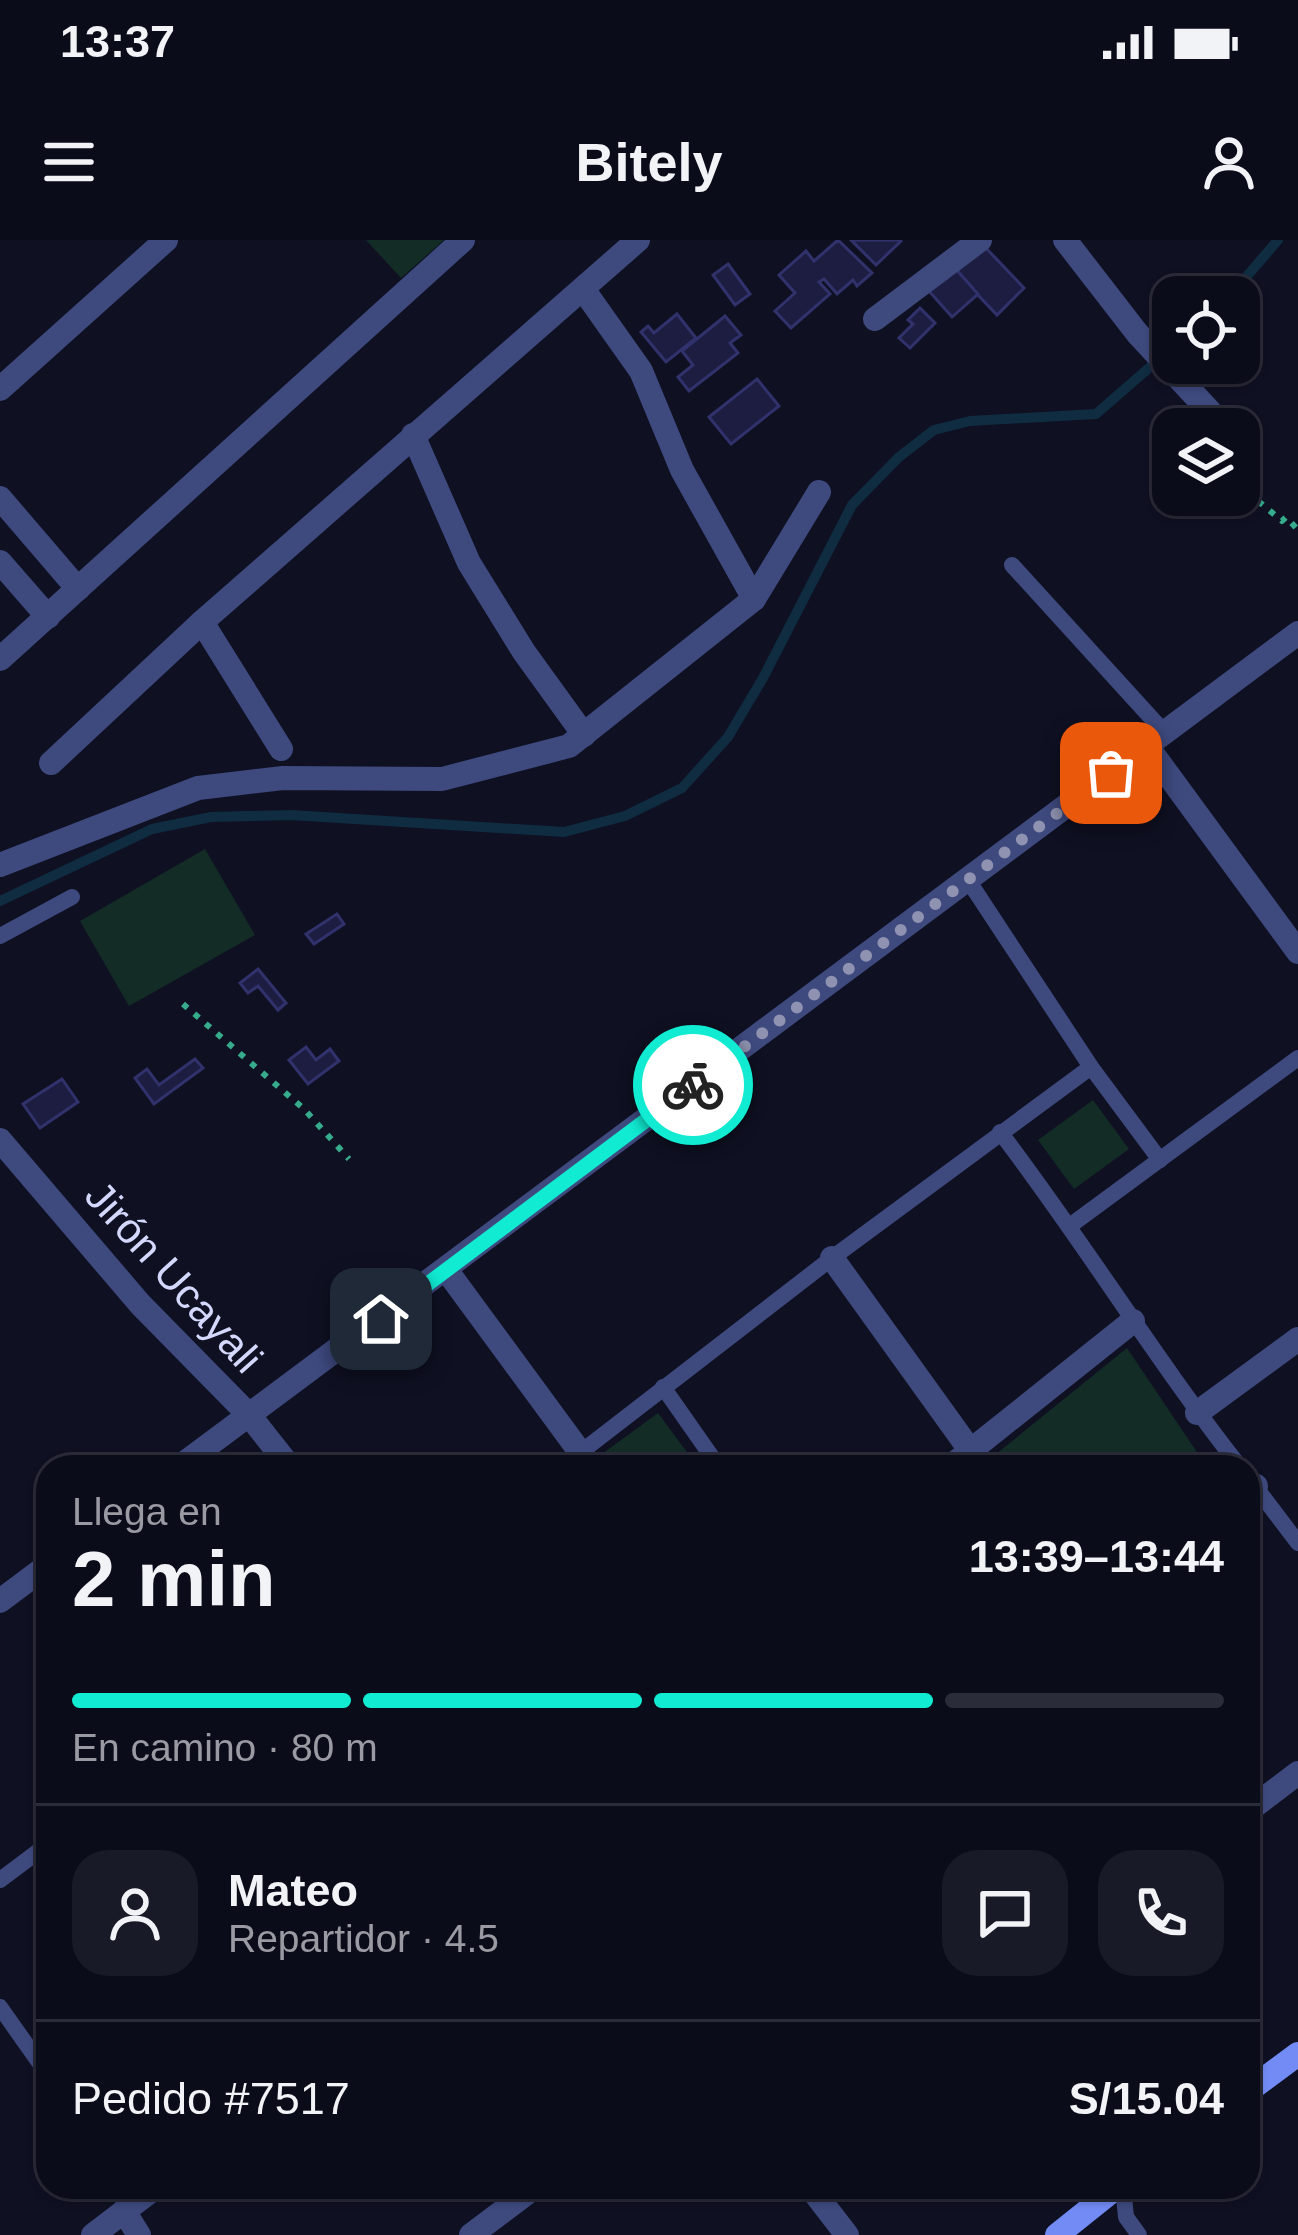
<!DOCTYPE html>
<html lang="es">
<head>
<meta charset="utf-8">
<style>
	body { margin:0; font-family:Arial,sans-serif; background:#191a27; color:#f1f3f6; height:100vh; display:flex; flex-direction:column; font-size:45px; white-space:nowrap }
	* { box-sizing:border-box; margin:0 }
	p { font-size:39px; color:#9a9ba2 }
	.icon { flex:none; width:66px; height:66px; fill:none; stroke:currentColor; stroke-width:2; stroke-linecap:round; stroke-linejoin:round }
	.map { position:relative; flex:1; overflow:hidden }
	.drawer { position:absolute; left:36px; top:1215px; width:1224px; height:744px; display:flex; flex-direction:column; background:#0b0c1a; border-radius:36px; box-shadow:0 3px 9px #0004,0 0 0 3px #2b2c39 }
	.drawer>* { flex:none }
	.buttons { position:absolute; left:1152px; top:36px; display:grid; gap:24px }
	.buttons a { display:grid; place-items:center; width:108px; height:108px; border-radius:24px; background:#0b0c1a; box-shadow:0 3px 9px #0004,0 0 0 3px #2b2c39; font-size:60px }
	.pin { position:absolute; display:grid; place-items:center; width:102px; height:102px; color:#fff; margin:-51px; border-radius:24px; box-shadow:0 6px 18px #0006 }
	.courier { position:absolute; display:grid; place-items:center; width:120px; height:120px; margin:-60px; border:9px solid #10ebd2; border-radius:50%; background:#fff; color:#222; box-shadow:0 3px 15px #0007 }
	.overview em { font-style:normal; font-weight:700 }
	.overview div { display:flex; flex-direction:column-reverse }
	.overview { display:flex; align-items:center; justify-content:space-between; height:204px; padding:0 36px }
	h1 { font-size:78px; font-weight:700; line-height:90px }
	.bar { display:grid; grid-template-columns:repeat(4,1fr); gap:18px 12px; align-content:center; height:144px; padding:0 36px }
	.bar i { height:15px; border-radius:9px; background:#2b2c39 }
	.bar .current { background:#10ebd2 }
	.bar p { grid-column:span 4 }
	.line { display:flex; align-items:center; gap:30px; padding:0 36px; border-top:3px solid #2b2c39 }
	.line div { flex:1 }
	.round { display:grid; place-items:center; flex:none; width:126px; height:126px; border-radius:36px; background:#191a27 }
	.status { display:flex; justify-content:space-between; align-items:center; height:84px; padding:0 60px; background:#0b0c1a; direction:ltr }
	.status svg { height:33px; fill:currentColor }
	header { display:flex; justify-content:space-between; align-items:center; height:156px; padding:0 36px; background:#0b0c1a; font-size:54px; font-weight:700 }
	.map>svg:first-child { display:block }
	.green { fill:#132c26 }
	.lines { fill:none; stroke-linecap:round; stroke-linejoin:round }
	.stream { stroke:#0f2c41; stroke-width:10 }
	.building { fill:#1d1d42; stroke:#31326c; stroke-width:3 }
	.path { stroke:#37ac8c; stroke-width:6; stroke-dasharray:6 9; stroke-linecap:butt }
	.lane { stroke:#3e497e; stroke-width:16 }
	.street { stroke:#3e497e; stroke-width:24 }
	.secondary { stroke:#728bf5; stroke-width:24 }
	.done { stroke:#8f92b0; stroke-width:12; stroke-dasharray:0 21.6 }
	.route { stroke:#10ebd2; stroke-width:15 }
	.labels { text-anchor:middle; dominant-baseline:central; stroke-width:10; stroke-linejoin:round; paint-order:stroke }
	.street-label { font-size:42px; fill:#d4d8fc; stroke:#0f1022 }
</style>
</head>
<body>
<div class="status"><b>13:37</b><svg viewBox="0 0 49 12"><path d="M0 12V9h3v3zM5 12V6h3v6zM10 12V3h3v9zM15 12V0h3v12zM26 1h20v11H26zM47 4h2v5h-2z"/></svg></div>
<header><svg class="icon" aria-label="menu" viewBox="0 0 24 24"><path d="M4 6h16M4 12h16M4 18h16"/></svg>Bitely<svg class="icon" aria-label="person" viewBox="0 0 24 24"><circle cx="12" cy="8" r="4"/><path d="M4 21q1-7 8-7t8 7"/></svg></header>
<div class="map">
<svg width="1298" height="1995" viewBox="0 0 1298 1995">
	<rect width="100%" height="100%" fill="#0f1022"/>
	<g class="green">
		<path d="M366,0H444L401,38Z"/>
		<path d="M205,609L255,695L129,766L80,681Z"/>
		<path d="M1093,860L1129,909L1074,949L1038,900Z"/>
		<path d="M1127,1108L1207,1227H980Z"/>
		<path d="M658,1173L698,1227H611L602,1214Z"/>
	</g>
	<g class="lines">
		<g class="stream">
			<path d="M1229,57L1278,0"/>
			<path d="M0,661L152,589L211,577L291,575L564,592L625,576L682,548L728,497L763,438L852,265L899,217L934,190L970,181L1096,174L1173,107"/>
		</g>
	</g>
	<g class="building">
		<path d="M838,0L872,33L857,46L853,40L837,54L824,39L819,42L830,54L791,88L775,71L795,53L779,35L806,11L814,21Z"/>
		<path d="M851,0H901V1L876,25Z"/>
		<path d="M984,6L1024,48L997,75L956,32Z"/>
		<path d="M728,24L750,54L735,65L713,35Z"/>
		<path d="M954,27L978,54L952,77L928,50Z"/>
		<path d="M920,68L935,83L910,108L899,98L913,84L908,80Z"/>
		<path d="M677,74L696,98L666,122L641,92L648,86L654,93Z"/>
		<path d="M725,76L741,95L730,103L738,113L689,151L678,137L693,125L682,111Z"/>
		<path d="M757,139L779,166L731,204L709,177Z"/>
		<path d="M337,674L344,684L314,704L306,694Z"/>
		<path d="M258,729L286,763L278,770L258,746L248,753L240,743Z"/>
		<path d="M306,807L316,820L330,809L339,821L308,844L289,820Z"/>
		<path d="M195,819L203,828L154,864L135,838L147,829L159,845Z"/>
		<path d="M62,839L78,862L40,888L23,864Z"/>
	</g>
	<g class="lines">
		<g class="path">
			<path d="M1246,241L1250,244L1245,250L1282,281L1286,277L1298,290"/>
			<path d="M183,764L304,869L349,919"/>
		</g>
		<g class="lane">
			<path d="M1012,325L1165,493"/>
			<path d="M968,640L1091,827L1160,920"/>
			<path d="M0,696L72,657"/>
			<path d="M1000,892C1084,1002 1155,1119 1240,1227"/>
			<path d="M1071,985L1298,818"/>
			<path d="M663,1147L719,1227"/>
			<path d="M581,1212L832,1018L1091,827"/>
			<path d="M1248,1237L1298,1303"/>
			<path d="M0,1640L48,1604"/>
			<path d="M0,1767L48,1835"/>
			<path d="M1123,1947L1126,1977L1139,1995"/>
		</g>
		<g class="street">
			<path d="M1065,0L1137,93L1226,189"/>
			<path d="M583,49L641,131L682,230L754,359"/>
			<path d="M875,79L980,0"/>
			<path d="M0,149L166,0"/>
			<path d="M413,195L469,323L524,412L584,495"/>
			<path d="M1239,204L1245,211"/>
			<path d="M0,258L78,349"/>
			<path d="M0,322L48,377"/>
			<path d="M202,382L281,509"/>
			<path d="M0,419L463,0"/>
			<path d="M1147,506L1298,712"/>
			<path d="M51,523L202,382L638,0"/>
			<path d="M0,625L198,548L283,538L442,539L569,506L754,359L819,252"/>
			<path d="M0,900L140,1064L249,1175L290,1227"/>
			<path d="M832,1018L970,1210"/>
			<path d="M447,1031L591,1227"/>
			<path d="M1197,1173L1298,1099"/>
			<path d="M179,1227L1298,393"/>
			<path d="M950,1227L1133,1081"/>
			<path d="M1248,1252L1256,1246"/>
			<path d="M0,1361L48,1325"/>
			<path d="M1248,1571L1298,1533"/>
			<path d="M810,1947L847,1995"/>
			<path d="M124,1971L139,1995"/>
			<path d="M93,1995L156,1947"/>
			<path d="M471,1995L535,1947"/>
		</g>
		<g class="secondary">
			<path d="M1248,1851L1298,1814"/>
			<path d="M1057,1995L1117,1947"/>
		</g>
	</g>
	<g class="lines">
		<path class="done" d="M693,845L1111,533"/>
		<path class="route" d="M381,1079L693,845"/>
	</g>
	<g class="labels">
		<g class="street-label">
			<text transform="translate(174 1037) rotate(48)">Jirón Ucayali</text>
		</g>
	</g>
</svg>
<div class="buttons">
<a><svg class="icon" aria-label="locate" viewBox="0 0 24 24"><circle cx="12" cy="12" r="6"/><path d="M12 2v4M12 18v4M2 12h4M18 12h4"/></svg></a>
<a><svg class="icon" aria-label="layers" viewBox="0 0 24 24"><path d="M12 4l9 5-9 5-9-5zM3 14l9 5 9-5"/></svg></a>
</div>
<div class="pin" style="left:1111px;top:533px;background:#ea580c"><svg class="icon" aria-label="bag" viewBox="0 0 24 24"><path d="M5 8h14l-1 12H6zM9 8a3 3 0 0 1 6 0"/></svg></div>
<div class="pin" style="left:381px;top:1079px;background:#1f2937"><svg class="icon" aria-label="home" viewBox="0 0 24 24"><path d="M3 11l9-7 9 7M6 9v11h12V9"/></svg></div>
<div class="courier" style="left:693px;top:845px"><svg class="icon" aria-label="bike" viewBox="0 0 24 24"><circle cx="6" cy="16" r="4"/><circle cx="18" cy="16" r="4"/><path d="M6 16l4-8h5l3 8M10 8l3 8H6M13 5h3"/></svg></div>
<section class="drawer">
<div class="overview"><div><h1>2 min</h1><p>Llega en</p></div><em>13:39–13:44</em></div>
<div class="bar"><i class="current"></i><i class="current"></i><i class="current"></i><i></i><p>En camino · 80 m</p></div>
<div class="line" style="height:216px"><a class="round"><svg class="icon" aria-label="person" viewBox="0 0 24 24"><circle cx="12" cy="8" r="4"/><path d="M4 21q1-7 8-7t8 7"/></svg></a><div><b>Mateo</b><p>Repartidor · 4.5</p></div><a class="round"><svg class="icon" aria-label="chat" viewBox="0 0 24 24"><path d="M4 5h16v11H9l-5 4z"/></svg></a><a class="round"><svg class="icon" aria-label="phone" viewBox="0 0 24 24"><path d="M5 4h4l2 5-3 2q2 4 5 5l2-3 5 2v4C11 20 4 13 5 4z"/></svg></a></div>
<div class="line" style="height:156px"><div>Pedido #7517</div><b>S/15.04</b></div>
</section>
</div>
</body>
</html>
